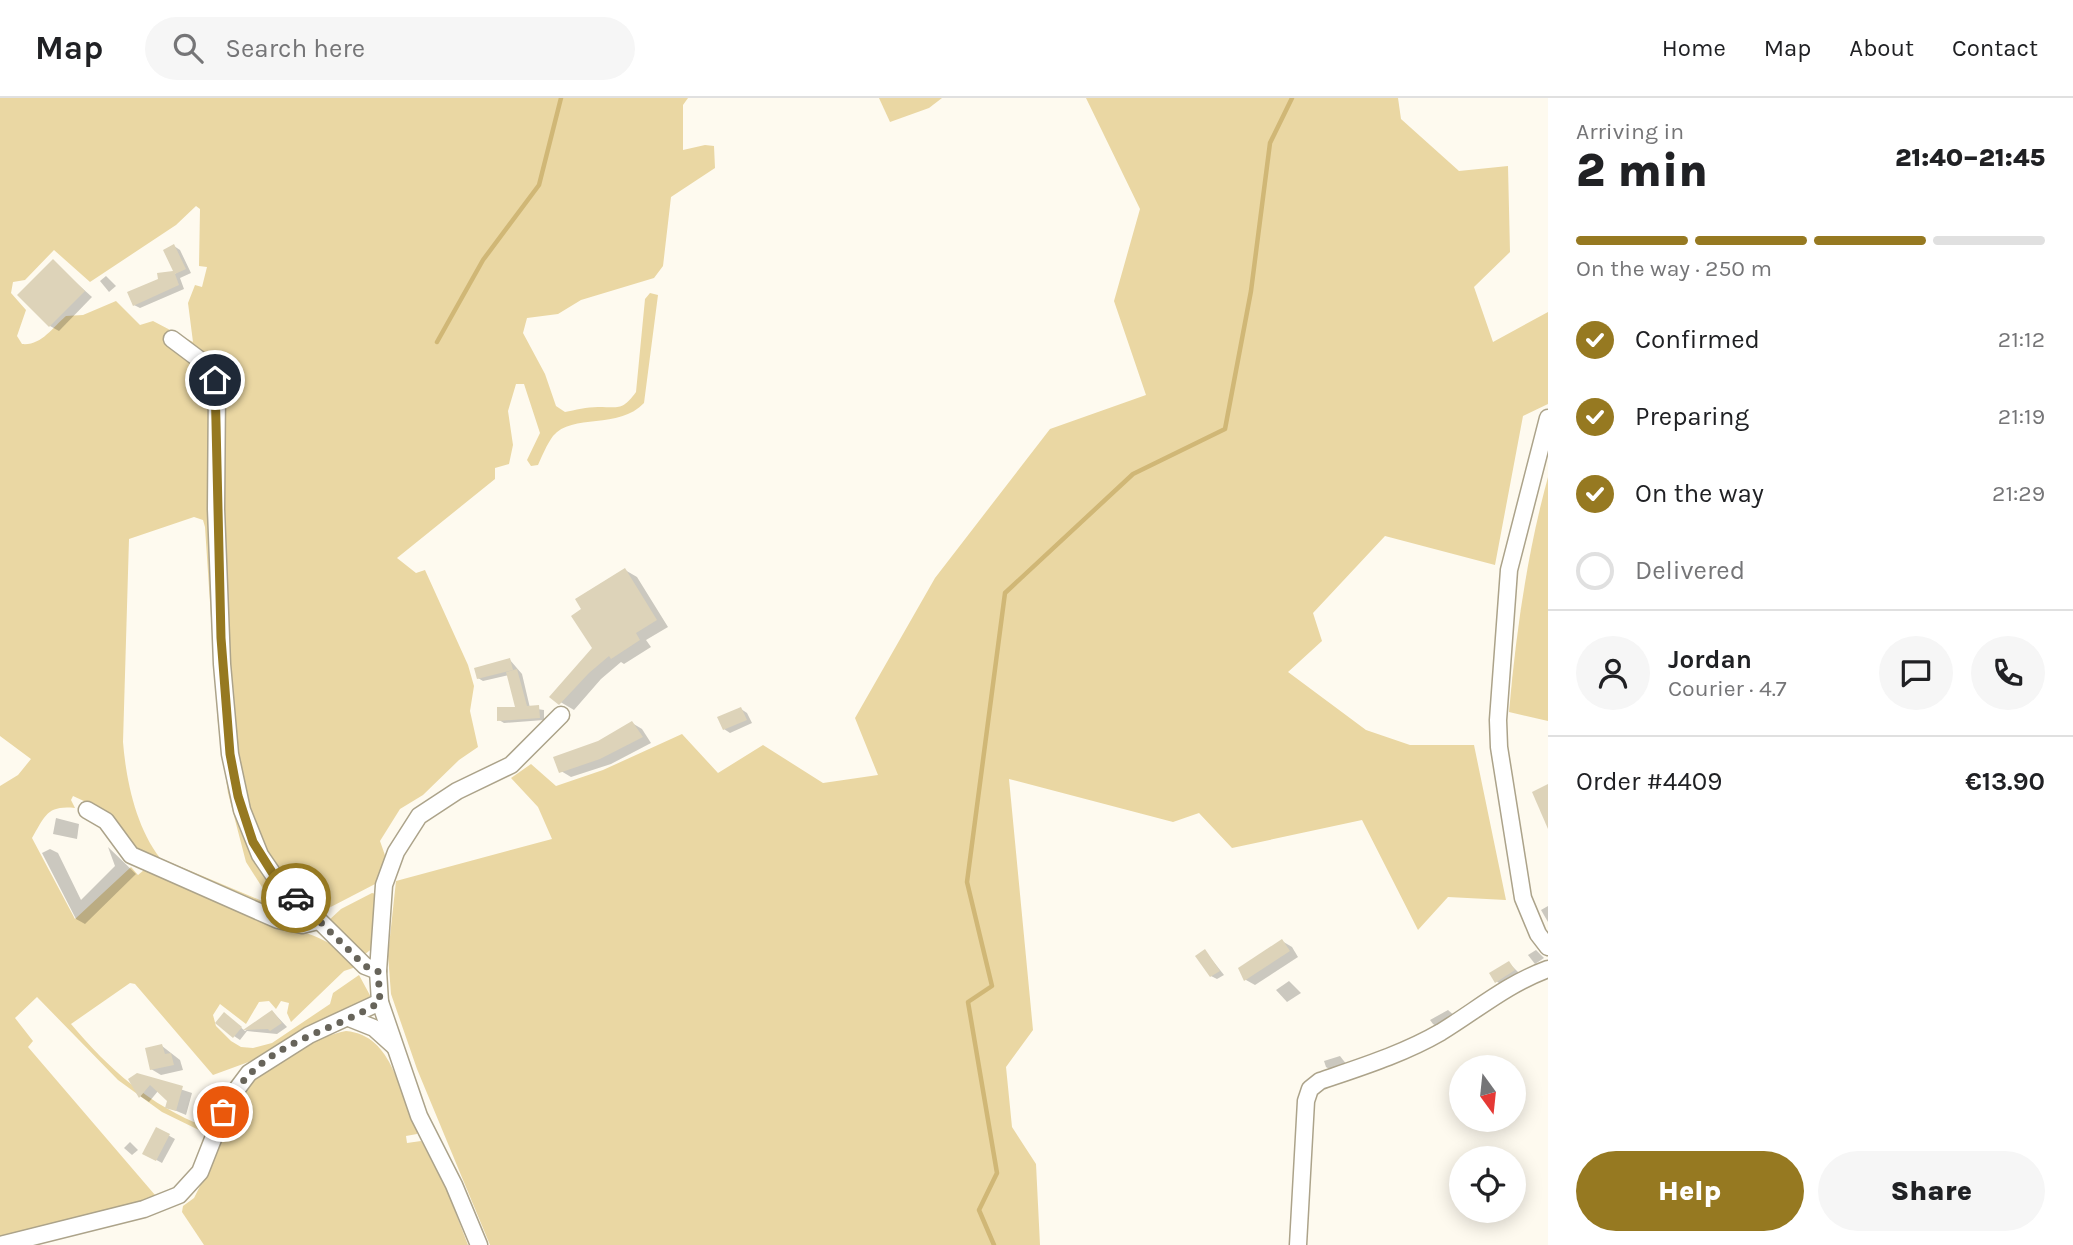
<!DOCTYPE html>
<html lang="en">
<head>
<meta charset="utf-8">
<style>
	body { margin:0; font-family:Karla,sans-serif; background:#f6f6f6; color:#202124; height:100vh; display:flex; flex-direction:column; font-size:26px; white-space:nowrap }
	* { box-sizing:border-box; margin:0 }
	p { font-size:23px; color:#757577 }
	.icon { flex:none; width:38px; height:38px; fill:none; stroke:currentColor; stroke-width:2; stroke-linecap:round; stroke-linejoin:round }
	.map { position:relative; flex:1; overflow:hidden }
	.panel { display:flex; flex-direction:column; background:#fff; width:525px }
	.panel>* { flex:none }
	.needle { width:46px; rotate:165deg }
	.controls { position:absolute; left:1449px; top:957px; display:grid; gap:14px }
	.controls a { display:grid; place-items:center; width:77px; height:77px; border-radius:50%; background:#fff; box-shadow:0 4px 18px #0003; font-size:35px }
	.pin { position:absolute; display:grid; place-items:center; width:60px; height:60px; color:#fff; margin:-30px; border:4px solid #fff; border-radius:50%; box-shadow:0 2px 7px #0007 }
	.courier { position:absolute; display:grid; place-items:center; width:70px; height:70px; margin:-35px; border:5px solid #967921; border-radius:50%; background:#fff; color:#222; box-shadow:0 2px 9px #0007 }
	.headline em { font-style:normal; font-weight:800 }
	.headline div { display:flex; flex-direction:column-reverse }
	.headline { display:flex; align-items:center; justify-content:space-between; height:119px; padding:0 28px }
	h1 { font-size:46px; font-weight:800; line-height:52px }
	.bar { display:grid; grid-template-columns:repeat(4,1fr); gap:10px 7px; align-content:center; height:84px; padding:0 28px }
	.bar i { height:9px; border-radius:5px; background:#e0e0e0 }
	.bar .selected { background:#967921 }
	.bar p { grid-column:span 4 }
	.line { display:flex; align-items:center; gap:18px; padding:0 28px; border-top:2px solid #e0e0e0 }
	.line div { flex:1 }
	.round { display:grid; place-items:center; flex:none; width:74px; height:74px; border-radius:37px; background:#f6f6f6 }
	ol { padding:0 28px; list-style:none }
	li { display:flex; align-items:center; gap:21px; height:77px }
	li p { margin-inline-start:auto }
	li .icon { padding:7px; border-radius:50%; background:#967921; color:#fff; stroke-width:4 }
	li:last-child { color:#757577 }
	li i { width:38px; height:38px; border:4px solid #e0e0e0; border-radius:50% }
	.action { display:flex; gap:14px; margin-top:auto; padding:14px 28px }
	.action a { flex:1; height:80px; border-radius:42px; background:#967921; color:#fff; font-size:28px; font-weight:800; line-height:80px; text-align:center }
	.action a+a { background:#f6f6f6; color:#202124 }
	header { display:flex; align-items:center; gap:42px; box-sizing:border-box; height:98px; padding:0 35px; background:#fff; border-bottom:2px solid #e0e0e0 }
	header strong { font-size:33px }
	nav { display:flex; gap:38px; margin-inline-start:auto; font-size:24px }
	.search { width:490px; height:63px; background:#f6f6f6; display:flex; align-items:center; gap:18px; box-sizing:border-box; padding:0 24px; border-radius:38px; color:#757577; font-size:26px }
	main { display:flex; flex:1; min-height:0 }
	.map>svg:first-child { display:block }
	.green { fill:#ead7a3; fill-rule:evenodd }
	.shadow { fill:#0003 }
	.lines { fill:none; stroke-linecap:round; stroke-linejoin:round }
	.stream { stroke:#d0b776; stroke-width:4.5 }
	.building { fill:#ddd3b9 }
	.street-casing { stroke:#aca38a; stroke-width:19 }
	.street { stroke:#fff; stroke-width:16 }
	.done { stroke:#67645a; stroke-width:7; stroke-dasharray:0 12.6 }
	.route { stroke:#967921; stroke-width:9 }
</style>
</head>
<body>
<header>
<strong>Map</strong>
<div class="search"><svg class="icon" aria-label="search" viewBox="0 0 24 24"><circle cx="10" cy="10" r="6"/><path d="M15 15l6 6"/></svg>Search here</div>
<nav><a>Home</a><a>Map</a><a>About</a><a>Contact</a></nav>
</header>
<main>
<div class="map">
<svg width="1548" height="1147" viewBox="0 0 1548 1147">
	<rect width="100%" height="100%" fill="#fefaef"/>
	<g class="green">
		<path d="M0,0H688L683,7V52L705,47L714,48L715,70L671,99L663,168L654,180L581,202L558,216L527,220L523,235L545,276L556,308L565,314C575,312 587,309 598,309C619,309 622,313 636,294L645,201L650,195L658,197L644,305C619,332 572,315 553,338C547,346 542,358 538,367L531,368L527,362L540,335L524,286H516L508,313L513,347L509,366L495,370V381L397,460L416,475L425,472L468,567L474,588L470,613L478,649L459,662L423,697L400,711L380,743L387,763L377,785L323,813C292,808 259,754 249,727C220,645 224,549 221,464C219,415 213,340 222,294L227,288L244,281L239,274L205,259L201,269L209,282L213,308L211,418L220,584L228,662L246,739L253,754L281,793L307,821C270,823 170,771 134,752L120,740L112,716L73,698L71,702L75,710C47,707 45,718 32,740L75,821L131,769L138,777L144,772C180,788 217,803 254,818C290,833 327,834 354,865L353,870L344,873L291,924L287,915L289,905L281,903L276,911L269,903L259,904L246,926L220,906L213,917L216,928L231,943L241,949L253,950L272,945L330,906L333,895L359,877L372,901L369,905L315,926L257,961L213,977L135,886L130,885L71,926C110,972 149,1007 206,1029L205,1035L162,1014L118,982L37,899L15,920L33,943L28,949L155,1097L149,1102L0,1138V688L18,677L31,661L0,638ZM196,108L200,111L199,168L207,169L202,189L195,187L188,205L193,244L153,223L140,227L116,203L83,217L66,218C52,230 41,248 22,246L17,238L26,212L11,195L13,184L25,182L54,152L90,184L176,127ZM194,419L203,422L205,429L218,626L228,695L246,764L274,808L160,760C136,729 126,682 123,644L129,441Z"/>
		<path d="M879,0H942L929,10L890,24Z"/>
		<path d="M1086,0H1398L1401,21L1459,73L1508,68L1510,154L1474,189L1493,244L1548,214V306L1523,318L1495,467L1385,438L1313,515L1322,543L1288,574L1366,632L1410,647H1474L1506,802L1448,799L1418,832L1362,722L1232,750L1199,715L1173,724L1009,681L1033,932L1006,969L1012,1029L1036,1066L1040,1147H490L417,971L391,896L388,857L396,783L552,741L538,709L511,680L531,666L556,688L603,672L682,636L718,675L763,647L823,685L878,677L855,620L935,480L1050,331L1146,297L1114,203L1140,111Z"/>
		<path d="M1548,379V623L1509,614C1516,534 1527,456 1548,379Z"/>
		<path d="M372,795L376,796L374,849L364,857L327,824L341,811Z"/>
		<path d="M346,933C394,937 399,997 417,1032V1036L406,1038L407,1045L421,1043L423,1046L448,1095L468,1147H204L182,1114L183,1108L194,1100L200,1088C214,1060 223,1029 237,1002C253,971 313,939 346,933Z"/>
	</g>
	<g class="shadow">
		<path d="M174,148L180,152L191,175L180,180L184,191L140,210L134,207L176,175Z"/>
		<path d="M53,164L92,199L59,233L50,228Z"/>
		<path d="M106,178L116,188L109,194L100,183Z"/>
		<path d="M625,472L637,479L668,529L646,542L651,549L624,566L621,564L601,581L574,612L552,599L594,550L583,511Z"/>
		<path d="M510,562L522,576L530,610L544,612V622L504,625L499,622L517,610L509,577L483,583L478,580Z"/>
		<path d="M741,611L747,615L752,625L730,635L724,631Z"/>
		<path d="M632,625L642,631L651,645L611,666L571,679L561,673L599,644Z"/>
		<path d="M56,720L79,726L77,741L53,736Z"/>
		<path d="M108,749L136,776L85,826L76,821L42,755L50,751L58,755L81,802L115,768Z"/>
		<path d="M1548,808V824L1541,812Z"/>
		<path d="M1282,843L1292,849L1298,859L1255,887L1246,882L1240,871Z"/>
		<path d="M1536,852L1544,860L1535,866L1528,857Z"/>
		<path d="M1205,853L1224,877L1217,881L1211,878Z"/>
		<path d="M1509,865L1520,876L1502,887L1496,883Z"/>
		<path d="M1289,883L1301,895L1287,904L1276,892Z"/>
		<path d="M1448,912L1456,919L1439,930L1433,926L1430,922Z"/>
		<path d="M273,914L287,929L277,936L247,933L240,942L234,938L230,920L245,933Z"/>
		<path d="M162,948L180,962L183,972L161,977L151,971Z"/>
		<path d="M1340,958L1347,967L1331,972L1326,969L1324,963Z"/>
		<path d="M137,977L192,995L186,1017L167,1009L169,1002L158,993L149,1004L140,998Z"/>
		<path d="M157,1031L175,1041L162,1065L144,1055Z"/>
		<path d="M130,1044L138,1052L132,1057L124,1050Z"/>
	</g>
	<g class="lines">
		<g class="stream">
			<path d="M437,244L483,162L539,87L561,0"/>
			<path d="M994,1147L979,1112L997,1075L968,904L992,888L967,784L1005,495L1133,376L1225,331L1251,193L1270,45L1292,0"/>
		</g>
	</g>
	<g class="building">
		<path d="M174,146L186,171L175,176L179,187L133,208L127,194L158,181L157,175L173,173L163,152Z"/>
		<path d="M53,161L85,193L49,229L17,197Z"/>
		<path d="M625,470L657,522L636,535L640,542L611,561L609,558L589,575L559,607L549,599L592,550L571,518L581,511L575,501Z"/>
		<path d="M510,560L513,572L477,581L474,570Z"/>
		<path d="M517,571L527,608L539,607L540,620L497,623V609H515L506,574Z"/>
		<path d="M741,609L747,622L723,632L717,619Z"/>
		<path d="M632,623L643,639L600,661L559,675L553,659L598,643Z"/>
		<path d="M1548,686V731L1532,694Z"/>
		<path d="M1282,841L1290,853L1244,883L1238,870Z"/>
		<path d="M1205,851L1220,873L1210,879L1195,858Z"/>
		<path d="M1509,863L1515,872L1495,885L1489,875Z"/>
		<path d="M272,912L282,925L270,933L268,931L243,932Z"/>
		<path d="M224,914L242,929L233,940L215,925Z"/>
		<path d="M162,946L165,956L171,955L174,967L150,972L145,950Z"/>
		<path d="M137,975L183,988L176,1013L165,1010L167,1003L150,987L139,1000L128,981Z"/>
		<path d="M156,1029L170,1036L156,1063L142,1056Z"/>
	</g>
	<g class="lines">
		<g class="street-casing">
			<g id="street">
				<path d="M172,241L208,268L217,289L216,411L222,566L230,656L242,712L260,757L275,779L365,868L378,873"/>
				<path d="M1548,320L1509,472L1498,622L1499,649L1523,800L1538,836L1548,849"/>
				<path d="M87,712L106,723L131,757L278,822L302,827L318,823"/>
				<path d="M349,920L374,930L394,948"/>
				<path d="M0,1147L144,1111L179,1097L200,1074L228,1003L249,975L309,937L380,904"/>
				<path d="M479,1147L454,1087L419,1018L380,904L378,873L384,787L396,754L419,718L457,693L511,667L561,617"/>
				<path d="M1298,1147L1306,1003L1310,991L1320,983C1361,969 1403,956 1441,934C1477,912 1507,886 1548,871"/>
			</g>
		</g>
		<use href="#street" class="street"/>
	</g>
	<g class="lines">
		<path class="done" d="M223,1014C257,944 321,940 380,904L378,873L365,868L296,800"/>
		<path class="route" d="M215,282L221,540L230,656L238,698L253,744L275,779L296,800"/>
	</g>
</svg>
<div class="controls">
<a><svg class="needle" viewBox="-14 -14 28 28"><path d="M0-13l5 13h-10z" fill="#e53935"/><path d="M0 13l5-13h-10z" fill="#757577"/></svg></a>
<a><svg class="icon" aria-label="locate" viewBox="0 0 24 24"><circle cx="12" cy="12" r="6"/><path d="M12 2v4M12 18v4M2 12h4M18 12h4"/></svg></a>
</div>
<div class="pin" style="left:223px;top:1014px;background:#ea580c"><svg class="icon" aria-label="bag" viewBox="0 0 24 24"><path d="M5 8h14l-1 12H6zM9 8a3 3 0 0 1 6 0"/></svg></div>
<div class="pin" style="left:215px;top:282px;background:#1f2937"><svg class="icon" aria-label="home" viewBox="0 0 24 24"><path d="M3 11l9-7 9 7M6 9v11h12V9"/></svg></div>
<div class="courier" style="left:296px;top:800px"><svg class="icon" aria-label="car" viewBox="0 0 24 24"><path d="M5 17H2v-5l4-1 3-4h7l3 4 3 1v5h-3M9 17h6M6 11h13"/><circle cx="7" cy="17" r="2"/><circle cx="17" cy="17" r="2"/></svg></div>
</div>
<section class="panel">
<div class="headline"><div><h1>2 min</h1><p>Arriving in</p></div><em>21:40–21:45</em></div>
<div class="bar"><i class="selected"></i><i class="selected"></i><i class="selected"></i><i></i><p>On the way · 250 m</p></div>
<ol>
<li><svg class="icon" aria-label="check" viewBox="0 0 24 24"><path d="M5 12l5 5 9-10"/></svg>Confirmed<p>21:12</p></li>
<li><svg class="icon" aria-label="check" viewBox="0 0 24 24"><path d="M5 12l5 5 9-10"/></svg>Preparing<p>21:19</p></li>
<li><svg class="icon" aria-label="check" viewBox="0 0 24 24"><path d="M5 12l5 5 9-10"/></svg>On the way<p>21:29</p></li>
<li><i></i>Delivered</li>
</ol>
<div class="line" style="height:126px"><a class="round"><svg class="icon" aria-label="person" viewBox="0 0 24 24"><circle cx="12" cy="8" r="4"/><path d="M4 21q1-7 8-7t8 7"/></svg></a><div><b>Jordan</b><p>Courier · 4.7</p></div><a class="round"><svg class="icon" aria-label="chat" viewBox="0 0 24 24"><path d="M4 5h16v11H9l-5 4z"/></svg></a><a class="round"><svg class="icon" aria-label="phone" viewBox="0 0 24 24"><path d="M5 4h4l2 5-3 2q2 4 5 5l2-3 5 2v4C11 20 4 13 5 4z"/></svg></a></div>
<div class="line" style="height:91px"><div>Order #4409</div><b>€13.90</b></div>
<div class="action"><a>Help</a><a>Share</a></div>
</section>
</main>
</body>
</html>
